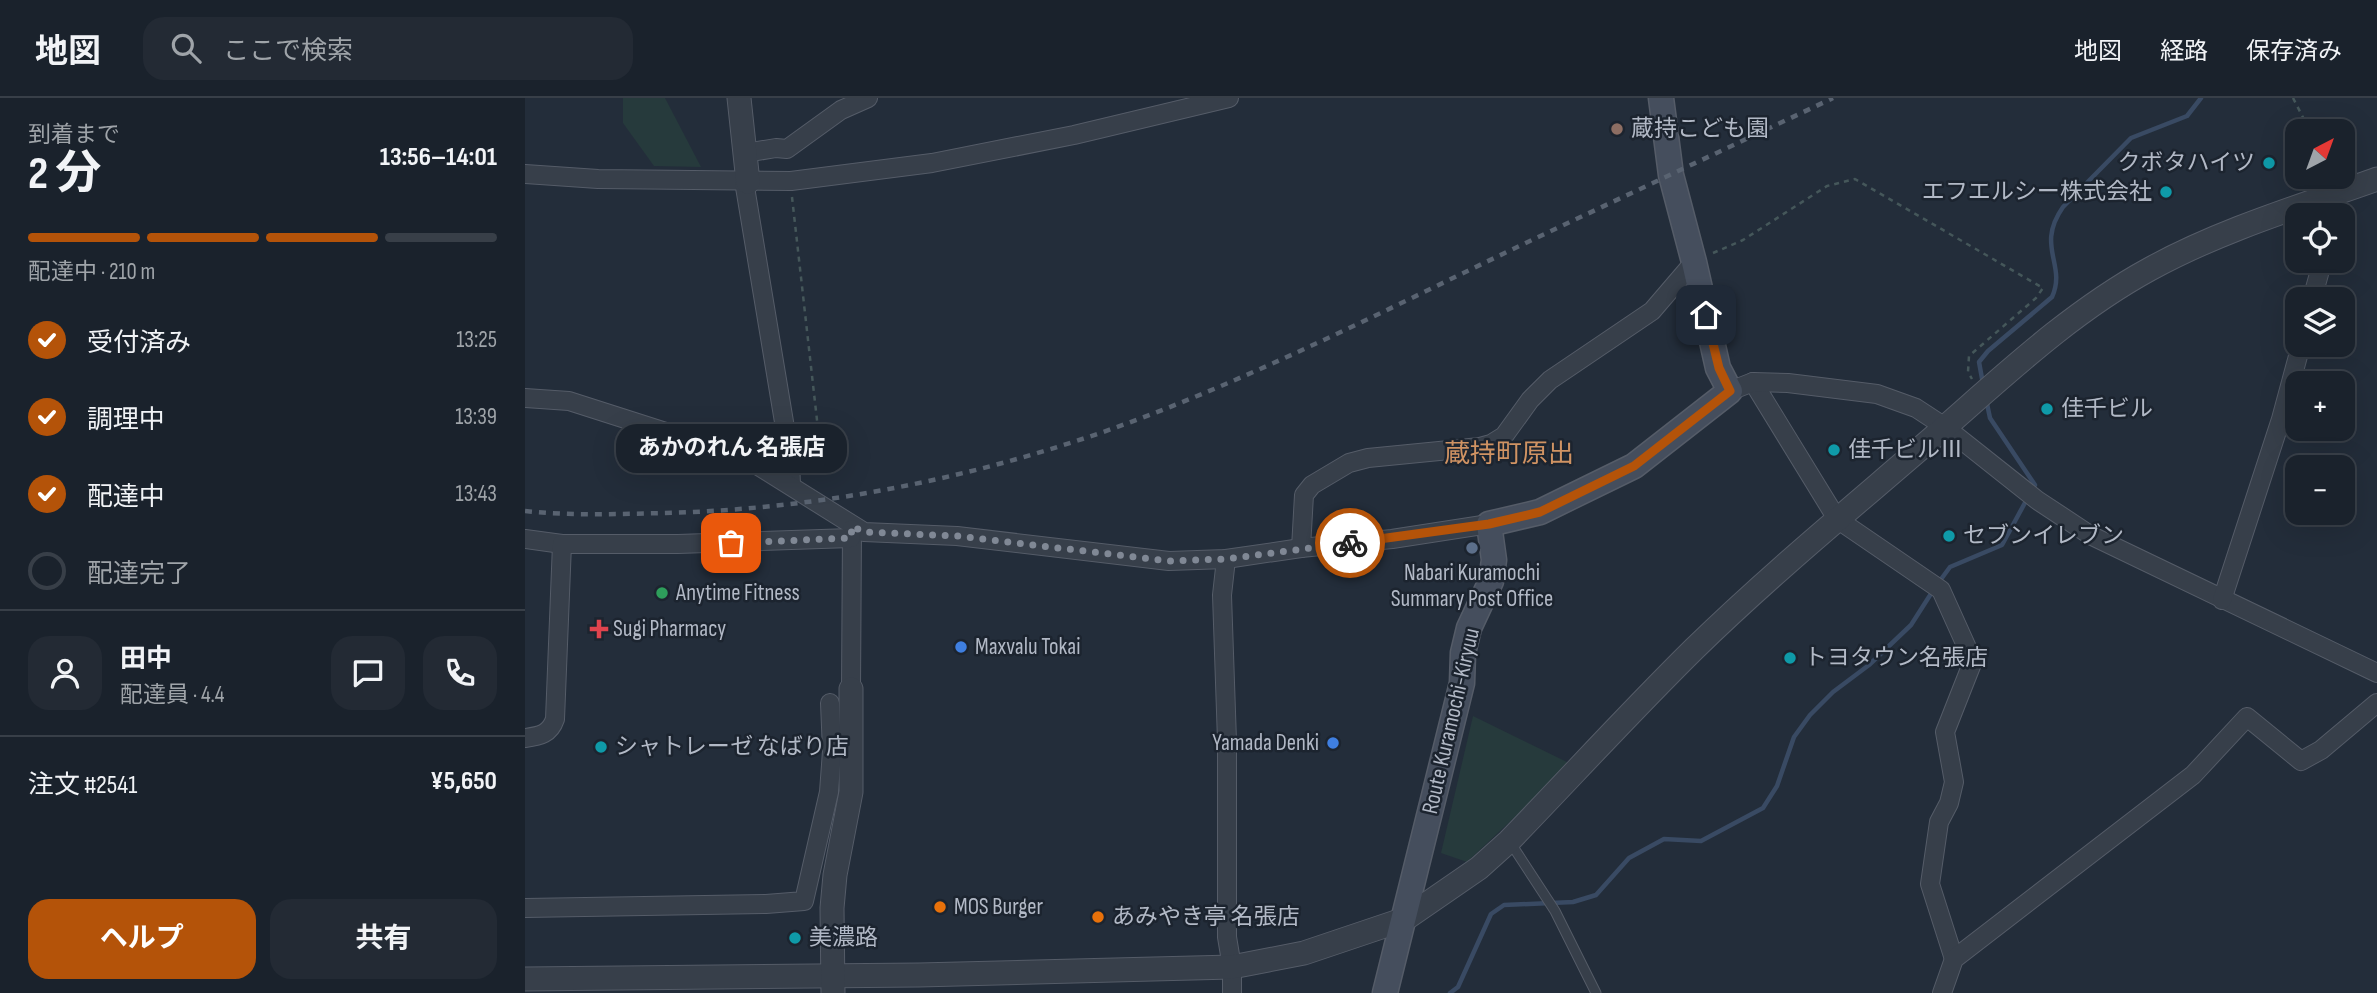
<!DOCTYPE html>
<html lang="ja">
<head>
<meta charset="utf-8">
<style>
	body { margin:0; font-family:"Sofia Sans Condensed","Noto Sans JP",sans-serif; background:#232a34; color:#f1f3f6; height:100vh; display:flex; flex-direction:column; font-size:26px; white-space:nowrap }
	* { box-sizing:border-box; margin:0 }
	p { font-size:23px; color:#9fa4a9 }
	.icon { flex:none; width:38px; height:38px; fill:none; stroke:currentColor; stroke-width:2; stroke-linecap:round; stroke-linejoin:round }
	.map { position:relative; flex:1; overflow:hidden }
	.panel { display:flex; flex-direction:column; background:#1a222c; width:525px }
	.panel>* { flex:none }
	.needle { width:46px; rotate:41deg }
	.buttons { position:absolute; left:1760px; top:21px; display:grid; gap:14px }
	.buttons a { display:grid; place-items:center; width:70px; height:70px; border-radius:14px; background:#1a222c; box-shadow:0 7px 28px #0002,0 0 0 2px #383f48; font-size:35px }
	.pin { position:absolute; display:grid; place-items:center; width:60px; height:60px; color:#fff; margin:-30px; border-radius:14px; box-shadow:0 4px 10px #0006 }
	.courier { position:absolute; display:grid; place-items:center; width:70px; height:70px; margin:-35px; border:5px solid #b45309; border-radius:50%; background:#fff; color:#222; box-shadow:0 2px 9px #0007 }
	.bubble { position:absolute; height:49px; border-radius:21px; background:#1a222c; box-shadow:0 7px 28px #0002,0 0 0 2px #383f48; font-size:23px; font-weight:700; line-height:49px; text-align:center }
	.headline em { font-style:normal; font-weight:700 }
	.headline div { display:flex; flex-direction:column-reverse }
	.headline { display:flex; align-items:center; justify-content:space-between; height:119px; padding:0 28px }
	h1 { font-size:46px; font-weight:700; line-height:52px }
	.bar { display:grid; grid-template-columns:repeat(4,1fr); gap:10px 7px; align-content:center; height:84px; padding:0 28px }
	.bar i { height:9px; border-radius:5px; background:#383f48 }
	.bar .current { background:#b45309 }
	.bar p { grid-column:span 4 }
	.line { display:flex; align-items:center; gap:18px; padding:0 28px; border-top:2px solid #383f48 }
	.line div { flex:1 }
	.round { display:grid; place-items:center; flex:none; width:74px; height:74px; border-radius:21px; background:#232a34 }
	ol { padding:0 28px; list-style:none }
	li { display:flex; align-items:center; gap:21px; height:77px }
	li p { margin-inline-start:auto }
	li .icon { padding:7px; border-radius:50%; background:#b45309; color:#fff; stroke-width:4 }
	li:last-child { color:#9fa4a9 }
	li i { width:38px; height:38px; border:4px solid #383f48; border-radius:50% }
	.button { display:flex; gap:14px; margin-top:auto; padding:14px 28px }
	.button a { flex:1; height:80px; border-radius:21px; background:#b45309; color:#fff; font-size:28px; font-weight:700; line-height:80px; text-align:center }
	.button a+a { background:#232a34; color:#f1f3f6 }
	header { display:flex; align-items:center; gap:42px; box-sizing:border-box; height:98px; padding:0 35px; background:#1a222c; border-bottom:2px solid #383f48 }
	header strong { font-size:33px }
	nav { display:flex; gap:38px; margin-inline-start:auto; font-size:24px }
	.search { width:490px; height:63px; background:#232a34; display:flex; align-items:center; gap:18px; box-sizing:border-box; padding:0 24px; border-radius:21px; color:#9fa4a9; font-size:26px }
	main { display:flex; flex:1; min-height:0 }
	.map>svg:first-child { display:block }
	.green { fill:#263a3c }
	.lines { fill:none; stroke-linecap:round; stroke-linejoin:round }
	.stream { stroke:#394a63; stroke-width:4.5 }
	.service-casing { stroke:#555c68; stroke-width:11 }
	.minor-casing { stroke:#555c68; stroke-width:20 }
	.tertiary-casing { stroke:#555c68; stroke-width:25 }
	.secondary-casing { stroke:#555c68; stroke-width:27 }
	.path { stroke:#45575a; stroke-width:2.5; stroke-dasharray:5 5; stroke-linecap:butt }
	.service { stroke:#373f4a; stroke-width:9 }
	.minor { stroke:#373f4a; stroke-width:18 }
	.tertiary { stroke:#373f4a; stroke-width:23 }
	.secondary { stroke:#454e5d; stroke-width:24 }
	.rail { stroke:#596371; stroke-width:4.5; stroke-dasharray:7 7; stroke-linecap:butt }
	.done { stroke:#808895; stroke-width:7; stroke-dasharray:0 12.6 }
	.route { stroke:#b45309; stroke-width:9 }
	.education-dot { fill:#8d6e63; stroke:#1c242f; stroke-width:2.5 }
	.culture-dot { fill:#0f9aa8; stroke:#1c242f; stroke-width:2.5 }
	.service-dot { fill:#5c6f8a; stroke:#1c242f; stroke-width:2.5 }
	.leisure-dot { fill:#2e9e5b; stroke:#1c242f; stroke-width:2.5 }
	.health-dot { fill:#e0444e; stroke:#1c242f; stroke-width:2.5 }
	.shop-dot { fill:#3f7fe0; stroke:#1c242f; stroke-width:2.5 }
	.food-dot { fill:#e8710a; stroke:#1c242f; stroke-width:2.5 }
	.labels { text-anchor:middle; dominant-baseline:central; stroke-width:5; stroke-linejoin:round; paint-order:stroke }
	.poi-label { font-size:23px; fill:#b2b9c6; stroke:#1c242f; text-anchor:start }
	.street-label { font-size:23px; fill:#b2b9c6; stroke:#1c242f }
	.quarter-label { font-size:26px; fill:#d09363; stroke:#1c242f }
</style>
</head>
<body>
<header>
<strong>地図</strong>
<div class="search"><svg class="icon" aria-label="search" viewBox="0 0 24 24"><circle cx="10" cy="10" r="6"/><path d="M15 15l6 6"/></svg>ここで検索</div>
<nav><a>地図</a><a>経路</a><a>保存済み</a></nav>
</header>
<main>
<section class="panel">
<div class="headline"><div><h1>2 分</h1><p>到着まで</p></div><em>13:56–14:01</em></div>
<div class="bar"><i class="current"></i><i class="current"></i><i class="current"></i><i></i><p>配達中 · 210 m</p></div>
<ol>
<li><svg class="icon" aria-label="check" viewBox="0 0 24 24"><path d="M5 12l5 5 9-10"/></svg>受付済み<p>13:25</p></li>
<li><svg class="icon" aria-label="check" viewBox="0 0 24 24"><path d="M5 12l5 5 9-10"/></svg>調理中<p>13:39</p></li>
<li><svg class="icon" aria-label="check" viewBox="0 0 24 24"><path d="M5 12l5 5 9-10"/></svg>配達中<p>13:43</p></li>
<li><i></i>配達完了</li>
</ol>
<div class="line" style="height:126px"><a class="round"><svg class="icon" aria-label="person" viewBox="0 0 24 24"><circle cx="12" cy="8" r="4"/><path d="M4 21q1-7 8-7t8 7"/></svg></a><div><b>田中</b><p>配達員 · 4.4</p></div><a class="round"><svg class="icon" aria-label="chat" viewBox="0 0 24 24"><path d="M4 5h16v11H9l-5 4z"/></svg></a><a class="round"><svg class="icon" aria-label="phone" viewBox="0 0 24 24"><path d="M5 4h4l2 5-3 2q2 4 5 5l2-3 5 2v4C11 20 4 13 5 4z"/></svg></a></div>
<div class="line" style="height:91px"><div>注文 #2541</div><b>¥5,650</b></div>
<div class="button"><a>ヘルプ</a><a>共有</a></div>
</section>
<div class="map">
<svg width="1852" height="895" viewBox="0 0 1852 895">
	<rect width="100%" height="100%" fill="#232d3a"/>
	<g class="green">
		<path d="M98,0H140L176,69L129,68L98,25Z"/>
		<path d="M948,618L1046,666L942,764L916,755Z"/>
	</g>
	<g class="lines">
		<g class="stream">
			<path d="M1458,286L1454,264L1463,253L1527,199C1542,166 1510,149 1538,109L1606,40L1662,18L1676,0"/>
			<path d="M1461,301L1465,320L1510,387L1506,393"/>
			<path d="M1414,484L1425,469L1477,447L1502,401"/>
			<path d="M925,895L933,889L966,816L979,807L1048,804L1071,797L1104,760L1139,741L1176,743L1238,710L1252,688L1269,639L1285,617L1308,594L1344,567L1386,527L1409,491"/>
		</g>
		<g class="service-casing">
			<path id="service" d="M985,744L1030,813L1071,895"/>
		</g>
		<g class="minor-casing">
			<g id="minor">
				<path d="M220,55L251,50L262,51L316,12L343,0"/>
				<path d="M0,76L73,81L266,83L407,65L549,37L704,0"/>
				<path d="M219,83L265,360L266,387"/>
				<path d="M1787,201L1794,176L1790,163"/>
				<path d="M1228,284L1312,421L1416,492L1448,563L1420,634L1429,684L1424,705L1414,724L1405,786L1429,861"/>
				<path d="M1205,293L1228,284L1263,285L1352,296L1391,310L1420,329L1512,402L1565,437L1852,575"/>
				<path d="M0,300L44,303L219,359L339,434L432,438L644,463L701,461L776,450L867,441L964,426"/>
				<path d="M0,441L37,446"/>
				<path d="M776,450L779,397L787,387L824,365L843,360L955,349L966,346L979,338L1005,302L1025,282L1127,213L1169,164"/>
				<path d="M701,461L697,497L702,643V839L707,869V895"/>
				<path d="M1697,502L1756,321L1776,247"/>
				<path d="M326,591L327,431"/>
				<path d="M0,640C15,638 25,636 30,621L37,446H153L326,440"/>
				<path d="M0,810L241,806L279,803L304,694L307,653L305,605"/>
				<path d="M1417,895L1429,861L1668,677L1722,619L1776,663L1796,652L1852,605"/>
			</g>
		</g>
		<g class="tertiary-casing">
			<g id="tertiary">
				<path d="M214,0L223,84"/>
				<path d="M0,881L394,877L707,869L779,855L880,821L954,770L984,743C1046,679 1106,613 1169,551C1249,473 1335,403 1419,330C1484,273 1548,213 1625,171C1696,132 1776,108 1852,81"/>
				<path d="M308,895L307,810L310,777L326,694V591"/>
			</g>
		</g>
		<g class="secondary-casing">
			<path id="secondary" d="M860,895L937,585L938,555L944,530L966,483L969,462L964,426L1015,414L1109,368L1205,293L1193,270L1169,164L1146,77L1136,0"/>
		</g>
		<g class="path">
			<path d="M1768,0L1785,33"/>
			<path d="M267,99L294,340L291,352L281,357"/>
			<path d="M1188,155L1218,142L1302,88L1330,81L1518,190L1511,200L1444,258L1443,274L1447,281"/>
		</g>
		<use href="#service" class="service"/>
		<use href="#minor" class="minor"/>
		<use href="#tertiary" class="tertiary"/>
		<use href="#secondary" class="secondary"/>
		<path class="rail" d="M0,413C46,418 93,416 140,415C290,411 436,383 578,334C707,289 837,224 961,164C1076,109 1192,55 1308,0"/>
	</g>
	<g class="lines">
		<path class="done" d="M206,445L326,440L327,428L339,434L432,438L644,463L701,461L825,445"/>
		<path class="route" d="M825,445L964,426L1015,414L1109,368L1205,293L1194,270L1181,217"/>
	</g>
	<circle class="education-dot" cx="1092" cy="31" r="7"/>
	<g class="culture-dot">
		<circle cx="1744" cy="65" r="7"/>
		<circle cx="1641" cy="94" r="7"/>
		<circle cx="1522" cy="311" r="7"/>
		<circle cx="1309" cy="352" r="7"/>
		<circle cx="1424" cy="438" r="7"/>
		<circle cx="1265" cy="560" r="7"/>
		<circle cx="76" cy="649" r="7"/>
		<circle cx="270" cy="840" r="7"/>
	</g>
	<circle class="service-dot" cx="947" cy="450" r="7"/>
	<circle class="leisure-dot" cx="137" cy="495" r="7"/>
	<path class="health-dot" d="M70.5 520.5h7v7h7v7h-7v7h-7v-7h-7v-7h7z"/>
	<g class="shop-dot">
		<circle cx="436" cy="549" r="7"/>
		<circle cx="808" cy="645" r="7"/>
	</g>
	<g class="food-dot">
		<circle cx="415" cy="809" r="7"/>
		<circle cx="573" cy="819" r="7"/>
	</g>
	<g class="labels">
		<g class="poi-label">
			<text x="1106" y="31">蔵持こども園</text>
			<text x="1730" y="65" text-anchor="end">クボタハイツ</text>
			<text x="1627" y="94" text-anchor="end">エフエルシー株式会社</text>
			<text x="1536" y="311">佳千ビル</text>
			<text x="1323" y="352">佳千ビルⅢ</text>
			<text x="1438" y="438">セブンイレブン</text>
			<text x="947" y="475" text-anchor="middle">Nabari Kuramochi<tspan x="947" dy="26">Summary Post Office</tspan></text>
			<text x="151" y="495">Anytime Fitness</text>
			<text x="88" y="531">Sugi Pharmacy</text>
			<text x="450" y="549">Maxvalu Tokai</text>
			<text x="1279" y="560">トヨタウン名張店</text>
			<text x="794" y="645" text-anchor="end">Yamada Denki</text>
			<text x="90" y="649">シャトレーゼ なばり店</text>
			<text x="429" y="809">MOS Burger</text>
			<text x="587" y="819">あみやき亭 名張店</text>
			<text x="284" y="840">美濃路</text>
		</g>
		<g class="street-label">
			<text transform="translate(926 623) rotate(-77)">Route Kuramochi-Kiryuu</text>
		</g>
		<g class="quarter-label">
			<text x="984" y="356">蔵持町原出</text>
		</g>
	</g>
</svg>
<div class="buttons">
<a><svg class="needle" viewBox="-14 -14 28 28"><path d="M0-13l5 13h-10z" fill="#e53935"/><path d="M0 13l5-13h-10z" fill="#9fa4a9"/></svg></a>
<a><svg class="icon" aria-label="locate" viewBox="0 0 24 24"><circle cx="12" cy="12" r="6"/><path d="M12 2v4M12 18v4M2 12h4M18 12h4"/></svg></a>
<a><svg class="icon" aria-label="layers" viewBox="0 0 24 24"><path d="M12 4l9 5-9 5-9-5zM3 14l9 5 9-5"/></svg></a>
<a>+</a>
<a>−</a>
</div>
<div class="pin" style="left:206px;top:445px;background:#ea580c"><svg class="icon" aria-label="bag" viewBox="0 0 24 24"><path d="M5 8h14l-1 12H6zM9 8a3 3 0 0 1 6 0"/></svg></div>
<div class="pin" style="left:1181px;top:217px;background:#1f2937"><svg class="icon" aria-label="home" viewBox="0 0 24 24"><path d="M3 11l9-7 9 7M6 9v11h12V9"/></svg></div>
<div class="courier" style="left:825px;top:445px"><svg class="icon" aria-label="bike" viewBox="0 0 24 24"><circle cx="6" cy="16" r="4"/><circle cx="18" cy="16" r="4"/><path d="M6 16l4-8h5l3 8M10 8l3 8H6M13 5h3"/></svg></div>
<div class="bubble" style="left:91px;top:326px;width:231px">あかのれん 名張店</div>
</div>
</main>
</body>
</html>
